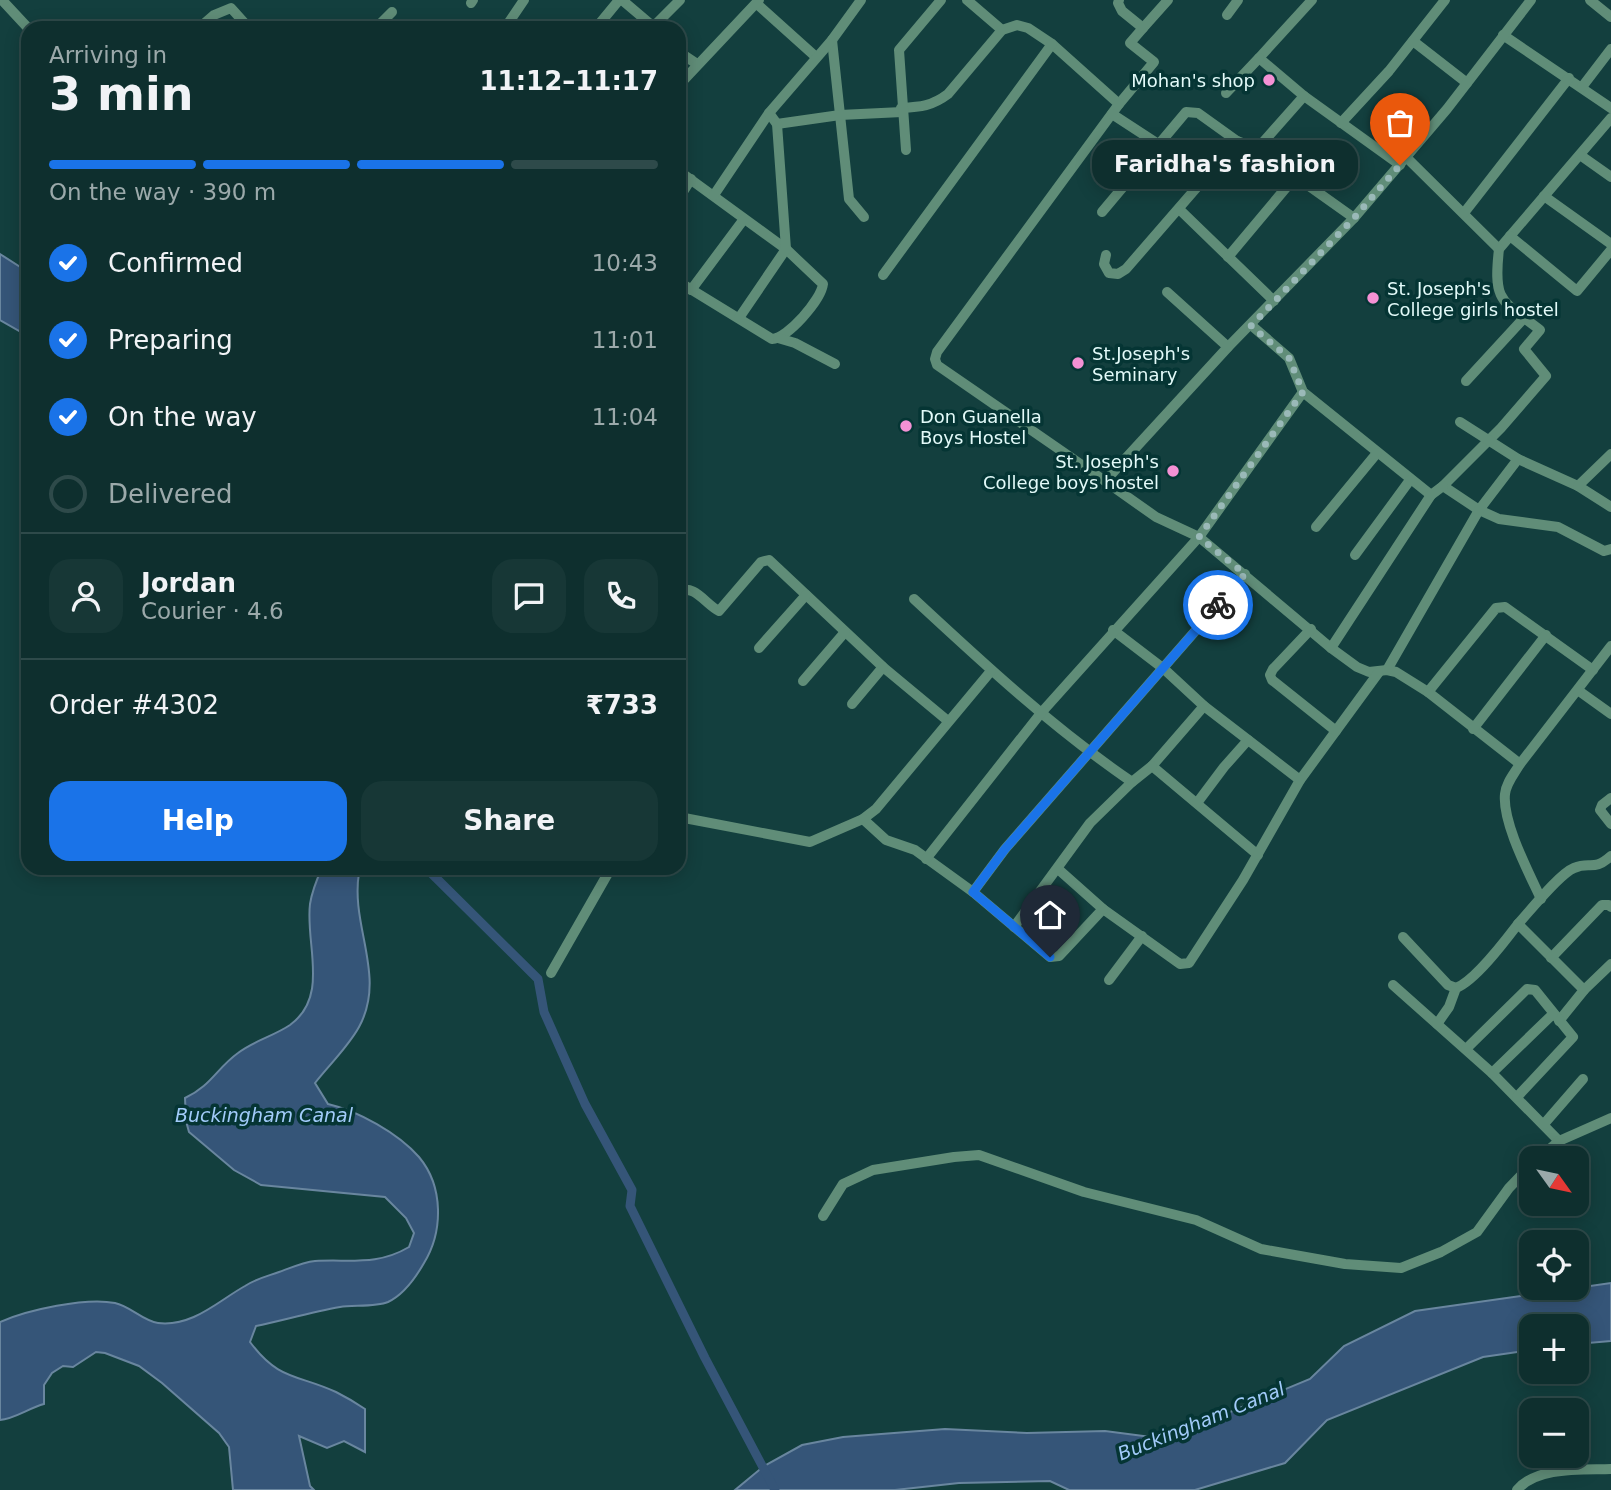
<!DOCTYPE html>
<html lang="en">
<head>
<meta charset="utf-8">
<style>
	body { margin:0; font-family:"DejaVu Sans",sans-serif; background:#173736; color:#f1f3f6; height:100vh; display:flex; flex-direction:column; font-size:26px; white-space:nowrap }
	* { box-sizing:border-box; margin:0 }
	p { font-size:23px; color:#9ba9aa }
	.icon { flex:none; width:38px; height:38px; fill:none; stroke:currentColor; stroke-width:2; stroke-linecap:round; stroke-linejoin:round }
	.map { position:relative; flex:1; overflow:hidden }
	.drawer { position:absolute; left:21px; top:21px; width:665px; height:854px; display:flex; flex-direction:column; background:#0e2f2e; border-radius:21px; box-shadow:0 4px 18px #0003,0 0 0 2px #2e4a4a }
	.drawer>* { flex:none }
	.needle { width:46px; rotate:123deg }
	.controls { position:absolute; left:1519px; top:1146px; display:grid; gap:14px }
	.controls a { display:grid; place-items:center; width:70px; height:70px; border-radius:14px; background:#0e2f2e; box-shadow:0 4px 18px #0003,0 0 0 2px #2e4a4a; font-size:35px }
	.pin { position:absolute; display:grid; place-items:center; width:60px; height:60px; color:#fff; margin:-72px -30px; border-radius:50% 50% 50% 0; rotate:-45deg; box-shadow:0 0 7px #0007 }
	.pin .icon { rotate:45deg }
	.courier { position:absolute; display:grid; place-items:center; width:70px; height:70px; margin:-35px; border:5px solid #1a73e8; border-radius:50%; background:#fff; color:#222; box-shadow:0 2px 9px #0007 }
	.bubble { position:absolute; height:49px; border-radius:21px; background:#0e2f2e; box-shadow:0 4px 18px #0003,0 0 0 2px #2e4a4a; font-size:23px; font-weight:700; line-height:49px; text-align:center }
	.overview em { font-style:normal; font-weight:700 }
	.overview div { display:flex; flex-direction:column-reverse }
	.overview { display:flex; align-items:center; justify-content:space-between; height:119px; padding:0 28px }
	h1 { font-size:46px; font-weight:700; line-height:52px }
	.bar { display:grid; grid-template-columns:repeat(4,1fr); gap:10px 7px; align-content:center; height:84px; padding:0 28px }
	.bar i { height:9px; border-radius:5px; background:#2e4a4a }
	.bar .on { background:#1a73e8 }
	.bar p { grid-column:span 4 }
	.line { display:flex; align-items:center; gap:18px; padding:0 28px; border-top:2px solid #2e4a4a }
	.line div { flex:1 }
	.round { display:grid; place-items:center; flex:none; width:74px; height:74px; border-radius:21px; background:#173736 }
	ol { padding:0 28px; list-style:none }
	li { display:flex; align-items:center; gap:21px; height:77px }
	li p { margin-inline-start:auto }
	li .icon { padding:7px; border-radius:50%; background:#1a73e8; color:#fff; stroke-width:4 }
	li:last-child { color:#9ba9aa }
	li i { width:38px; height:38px; border:4px solid #2e4a4a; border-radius:50% }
	.cta { display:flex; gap:14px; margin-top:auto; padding:14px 28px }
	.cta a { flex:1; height:80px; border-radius:21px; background:#1a73e8; color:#fff; font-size:28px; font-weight:700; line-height:80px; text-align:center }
	.cta a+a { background:#173736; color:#f1f3f6 }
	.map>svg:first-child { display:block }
	.water { fill:#355578; stroke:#69869f; stroke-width:2 }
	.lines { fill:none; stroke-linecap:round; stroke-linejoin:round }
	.canal { stroke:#355578; stroke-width:9 }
	.minor { stroke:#608d78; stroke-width:10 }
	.done { stroke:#9ab9b8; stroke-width:7; stroke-dasharray:0 12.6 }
	.route { stroke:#1a73e8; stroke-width:9 }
	.poi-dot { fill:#f491d4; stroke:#053534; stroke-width:2.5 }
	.labels { text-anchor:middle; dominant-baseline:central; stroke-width:7; stroke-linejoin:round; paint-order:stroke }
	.poi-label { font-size:18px; fill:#e3faf9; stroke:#053534; text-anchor:start }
	.water-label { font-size:19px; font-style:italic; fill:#a2cbfa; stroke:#053534 }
</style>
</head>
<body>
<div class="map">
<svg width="1611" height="1490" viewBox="0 0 1611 1490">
	<rect width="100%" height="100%" fill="#133f3e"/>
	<g class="water">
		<path d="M0,254L28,272V336L0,320Z"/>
		<path d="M322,868H366L359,873C350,926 387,976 359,1027C348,1047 329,1065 315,1083L328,1104C358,1111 398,1133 419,1157C444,1187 443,1232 424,1263C416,1277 403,1295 388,1302C376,1307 353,1305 340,1307C312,1312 284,1320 256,1326L250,1342C279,1381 297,1374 336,1392C346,1397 356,1403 365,1409V1452L344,1441L327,1448L299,1436L310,1486L314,1490H233L229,1447L219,1433L162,1383L139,1366L105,1353L96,1352L73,1367L63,1366L52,1373L44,1385V1404C29,1408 14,1419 0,1420V1322C27,1310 86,1297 115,1303C130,1306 143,1321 158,1323C193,1327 218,1301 245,1286C255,1279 268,1276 279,1272C290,1268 304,1262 315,1261C350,1259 377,1266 409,1247L414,1233L406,1218L385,1197L261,1185L234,1170L189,1132L186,1121L185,1098C211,1086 217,1068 238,1053C253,1041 274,1036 290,1025C330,996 305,944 310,904C312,891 317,879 322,868Z"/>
		<path d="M1611,1283V1341L1577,1344V1326H1531V1350L1483,1357L1327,1420L1285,1463L1195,1490H1069L1050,1481L959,1483L895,1490H735L764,1466L802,1445L843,1437L945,1429L1027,1433L1105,1431L1151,1437L1218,1417L1310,1379L1344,1346L1415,1311Z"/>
	</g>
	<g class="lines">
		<path class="canal" d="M426,868L538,979L544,1012L585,1104L632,1190L630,1206L705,1358L775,1490"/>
		<g class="minor">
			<path d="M2,0L28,28"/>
			<path d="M622,0L655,28"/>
			<path d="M967,0L1002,30"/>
			<path d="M1119,0L1118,3L1122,11L1143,28L1130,43L1154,62L1119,104"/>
			<path d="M1312,0L1259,58L1304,96L1400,165"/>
			<path d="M1590,0L1611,17"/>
			<path d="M471,3L473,0"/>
			<path d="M757,4L816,57"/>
			<path d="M1227,15L1238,0"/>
			<path d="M199,28L214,15L231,8L249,28"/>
			<path d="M376,28L392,12"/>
			<path d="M505,28L524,0"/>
			<path d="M596,28L619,0"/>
			<path d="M652,28L680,0"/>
			<path d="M1143,28L1168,0"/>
			<path d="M1503,35L1611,108"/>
			<path d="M832,40L849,199L864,217"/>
			<path d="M1413,41L1467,83"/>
			<path d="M679,52L697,64"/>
			<path d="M679,85L759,0"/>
			<path d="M1582,87L1611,49"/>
			<path d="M1226,93L1259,58"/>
			<path d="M1304,96L1257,149L1354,218"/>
			<path d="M901,108C921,107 932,106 948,94L1002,30L1017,25L1028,28L1052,44L1119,104L937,352L935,359L937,365L1105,481L1228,347L1354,218L1447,109L1531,0"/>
			<path d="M1112,114L1158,144"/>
			<path d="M1611,118L1499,249C1493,302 1501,300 1540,330L1524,349L1546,376L1501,428L1443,486L1479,510L1499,519L1558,527L1604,551L1611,549"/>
			<path d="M1341,123L1389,71L1445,0"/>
			<path d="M777,124L840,115L902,112"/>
			<path d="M906,150L899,50L941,0"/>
			<path d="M1580,155L1611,177"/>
			<path d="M1407,158L1499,249"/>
			<path d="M679,171L786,249L823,284C821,300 788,338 772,339L679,282"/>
			<path d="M714,195L769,113L832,40L861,0"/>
			<path d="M1544,196L1611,244"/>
			<path d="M679,198L691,179"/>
			<path d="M1179,209L1274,301"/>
			<path d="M1102,212L1186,112L1198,113L1237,141L1257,149"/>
			<path d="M1464,213L1569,78"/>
			<path d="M1510,236L1577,291L1611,250"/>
			<path d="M1106,255L1104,264L1109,273L1118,274L1126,269L1237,141"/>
			<path d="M1228,257L1295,177"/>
			<path d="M883,275L1052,44"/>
			<path d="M691,290L744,219"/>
			<path d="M1167,292L1228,347"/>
			<path d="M739,318L786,249L777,124L769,113"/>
			<path d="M1251,325L1289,358L1303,392L1431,495"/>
			<path d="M778,338L795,343L835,364"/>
			<path d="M1466,381L1524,318"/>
			<path d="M1460,422L1518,459L1578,486L1611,507"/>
			<path d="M1105,481L1156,517L1199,537L1331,648L1357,667L1369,672L1387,670L1396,672L1428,692L1496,608L1505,607L1593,670"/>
			<path d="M1578,486L1611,454"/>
			<path d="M1316,527L1377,453"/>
			<path d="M1355,555L1410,480"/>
			<path d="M1245,574L1005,849L973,892L1050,957L1059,956L1103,909L1180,964L1189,963L1243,880L1300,780L1379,672"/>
			<path d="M679,592C694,583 706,605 719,611L761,562L769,560L883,667L948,721"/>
			<path d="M914,599C984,664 1053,728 1132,782"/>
			<path d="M1311,629L1273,669L1270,675L1272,680L1336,731"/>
			<path d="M1113,630L1164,669L1204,706L1300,780"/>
			<path d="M759,648L806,595"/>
			<path d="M1331,648L1431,495L1443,486"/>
			<path d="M1387,670L1479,510L1518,459"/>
			<path d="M803,681L845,632"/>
			<path d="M1579,691L1611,714"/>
			<path d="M1428,692L1520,764"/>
			<path d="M852,704L883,667"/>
			<path d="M1204,706L1152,766L1258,855"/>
			<path d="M1473,729L1546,635"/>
			<path d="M1611,798L1602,805L1600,810L1611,824"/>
			<path d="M1197,803L1224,767L1248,740"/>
			<path d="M679,817L810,842L863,819L876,809L991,671"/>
			<path d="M863,819L886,840L915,850L973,892"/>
			<path d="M926,859L1041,713L1199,537L1303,392"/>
			<path d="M1058,869L1103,909"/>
			<path d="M1541,899C1529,873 1502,822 1505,794C1506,783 1514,774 1520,764L1611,646"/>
			<path d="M1518,924C1530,911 1559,874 1574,868C1591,861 1593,872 1611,856"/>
			<path d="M1014,927L1090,823L1132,782L1152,766"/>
			<path d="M1403,937L1448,985L1456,988C1475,981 1505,941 1518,924L1584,990L1559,1021"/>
			<path d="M1551,958L1602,905H1609L1611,907"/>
			<path d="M551,973L611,868"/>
			<path d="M1109,980L1142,936"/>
			<path d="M1393,985L1492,1073L1559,1141"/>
			<path d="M1584,990L1611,964"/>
			<path d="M1437,1024L1449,1007L1456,988"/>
			<path d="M1466,1049L1527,989L1535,990L1573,1037L1517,1097"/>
			<path d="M1492,1073L1553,1014"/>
			<path d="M1544,1124L1583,1079"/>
			<path d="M1539,1158L1559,1141L1611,1118"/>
			<path d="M823,1216L843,1184L873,1170L954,1157L979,1155L1084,1192L1196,1220L1261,1249L1345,1264L1401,1268L1441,1252L1477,1232L1509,1188L1531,1165"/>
			<path d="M1517,1490C1537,1466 1582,1470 1611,1469"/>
		</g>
	</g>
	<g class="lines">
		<path class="done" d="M1218,605L1245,574L1199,537L1303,392L1289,358L1251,326L1354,218L1400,165"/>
		<path class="route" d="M1050,957L973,892L1005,849L1218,605"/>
	</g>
	<g class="poi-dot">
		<circle cx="1269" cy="80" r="7"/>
		<circle cx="1373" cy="298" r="7"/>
		<circle cx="1078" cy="363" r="7"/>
		<circle cx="906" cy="426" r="7"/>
		<circle cx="1173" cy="471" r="7"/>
	</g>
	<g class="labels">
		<g class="poi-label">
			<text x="1255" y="80" text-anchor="end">Mohan's shop</text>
			<text x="1387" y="288">St. Joseph's<tspan x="1387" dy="21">College girls hostel</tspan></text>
			<text x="1092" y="353">St.Joseph's<tspan x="1092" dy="21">Seminary</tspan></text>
			<text x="920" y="416">Don Guanella<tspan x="920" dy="21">Boys Hostel</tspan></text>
			<text x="1159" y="461" text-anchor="end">St. Joseph's<tspan x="1159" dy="21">College boys hostel</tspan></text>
		</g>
		<g class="water-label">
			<text x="264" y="1115">Buckingham Canal</text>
			<text transform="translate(1201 1421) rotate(-22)">Buckingham Canal</text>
		</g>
	</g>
</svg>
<div class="controls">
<a><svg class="needle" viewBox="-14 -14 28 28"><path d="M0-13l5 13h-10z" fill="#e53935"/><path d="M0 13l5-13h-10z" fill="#9ba9aa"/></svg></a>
<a><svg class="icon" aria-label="locate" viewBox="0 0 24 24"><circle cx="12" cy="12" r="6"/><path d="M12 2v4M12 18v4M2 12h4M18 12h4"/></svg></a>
<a>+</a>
<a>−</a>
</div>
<div class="pin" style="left:1400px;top:165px;background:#ea580c"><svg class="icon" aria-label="bag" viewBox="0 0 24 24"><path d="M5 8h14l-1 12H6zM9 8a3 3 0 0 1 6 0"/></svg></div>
<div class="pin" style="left:1050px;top:957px;background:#1f2937"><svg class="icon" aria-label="home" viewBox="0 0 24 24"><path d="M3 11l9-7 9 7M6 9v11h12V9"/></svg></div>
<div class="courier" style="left:1218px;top:605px"><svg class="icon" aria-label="bike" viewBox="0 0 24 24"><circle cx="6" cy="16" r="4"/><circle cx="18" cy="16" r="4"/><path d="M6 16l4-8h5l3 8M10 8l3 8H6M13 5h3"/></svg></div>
<div class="bubble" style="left:1092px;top:140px;width:266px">Faridha's fashion</div>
<section class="drawer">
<div class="overview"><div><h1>3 min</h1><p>Arriving in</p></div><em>11:12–11:17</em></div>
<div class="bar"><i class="on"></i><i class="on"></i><i class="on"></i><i></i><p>On the way · 390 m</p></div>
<ol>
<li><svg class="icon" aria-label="check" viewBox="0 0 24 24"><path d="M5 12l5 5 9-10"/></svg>Confirmed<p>10:43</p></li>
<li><svg class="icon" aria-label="check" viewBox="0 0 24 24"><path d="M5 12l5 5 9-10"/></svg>Preparing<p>11:01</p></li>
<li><svg class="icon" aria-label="check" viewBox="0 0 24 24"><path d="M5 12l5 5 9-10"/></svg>On the way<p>11:04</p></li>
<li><i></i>Delivered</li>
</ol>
<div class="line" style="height:126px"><a class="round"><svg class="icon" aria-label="person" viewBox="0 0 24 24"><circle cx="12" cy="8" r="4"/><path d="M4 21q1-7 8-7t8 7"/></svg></a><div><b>Jordan</b><p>Courier · 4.6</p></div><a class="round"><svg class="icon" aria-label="chat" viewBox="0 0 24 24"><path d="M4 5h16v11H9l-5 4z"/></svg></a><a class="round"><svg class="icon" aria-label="phone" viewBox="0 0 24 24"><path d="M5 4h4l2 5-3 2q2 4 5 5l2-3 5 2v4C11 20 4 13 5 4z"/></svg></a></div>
<div class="line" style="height:91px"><div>Order #4302</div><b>₹733</b></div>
<div class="cta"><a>Help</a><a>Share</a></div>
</section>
</div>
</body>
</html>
